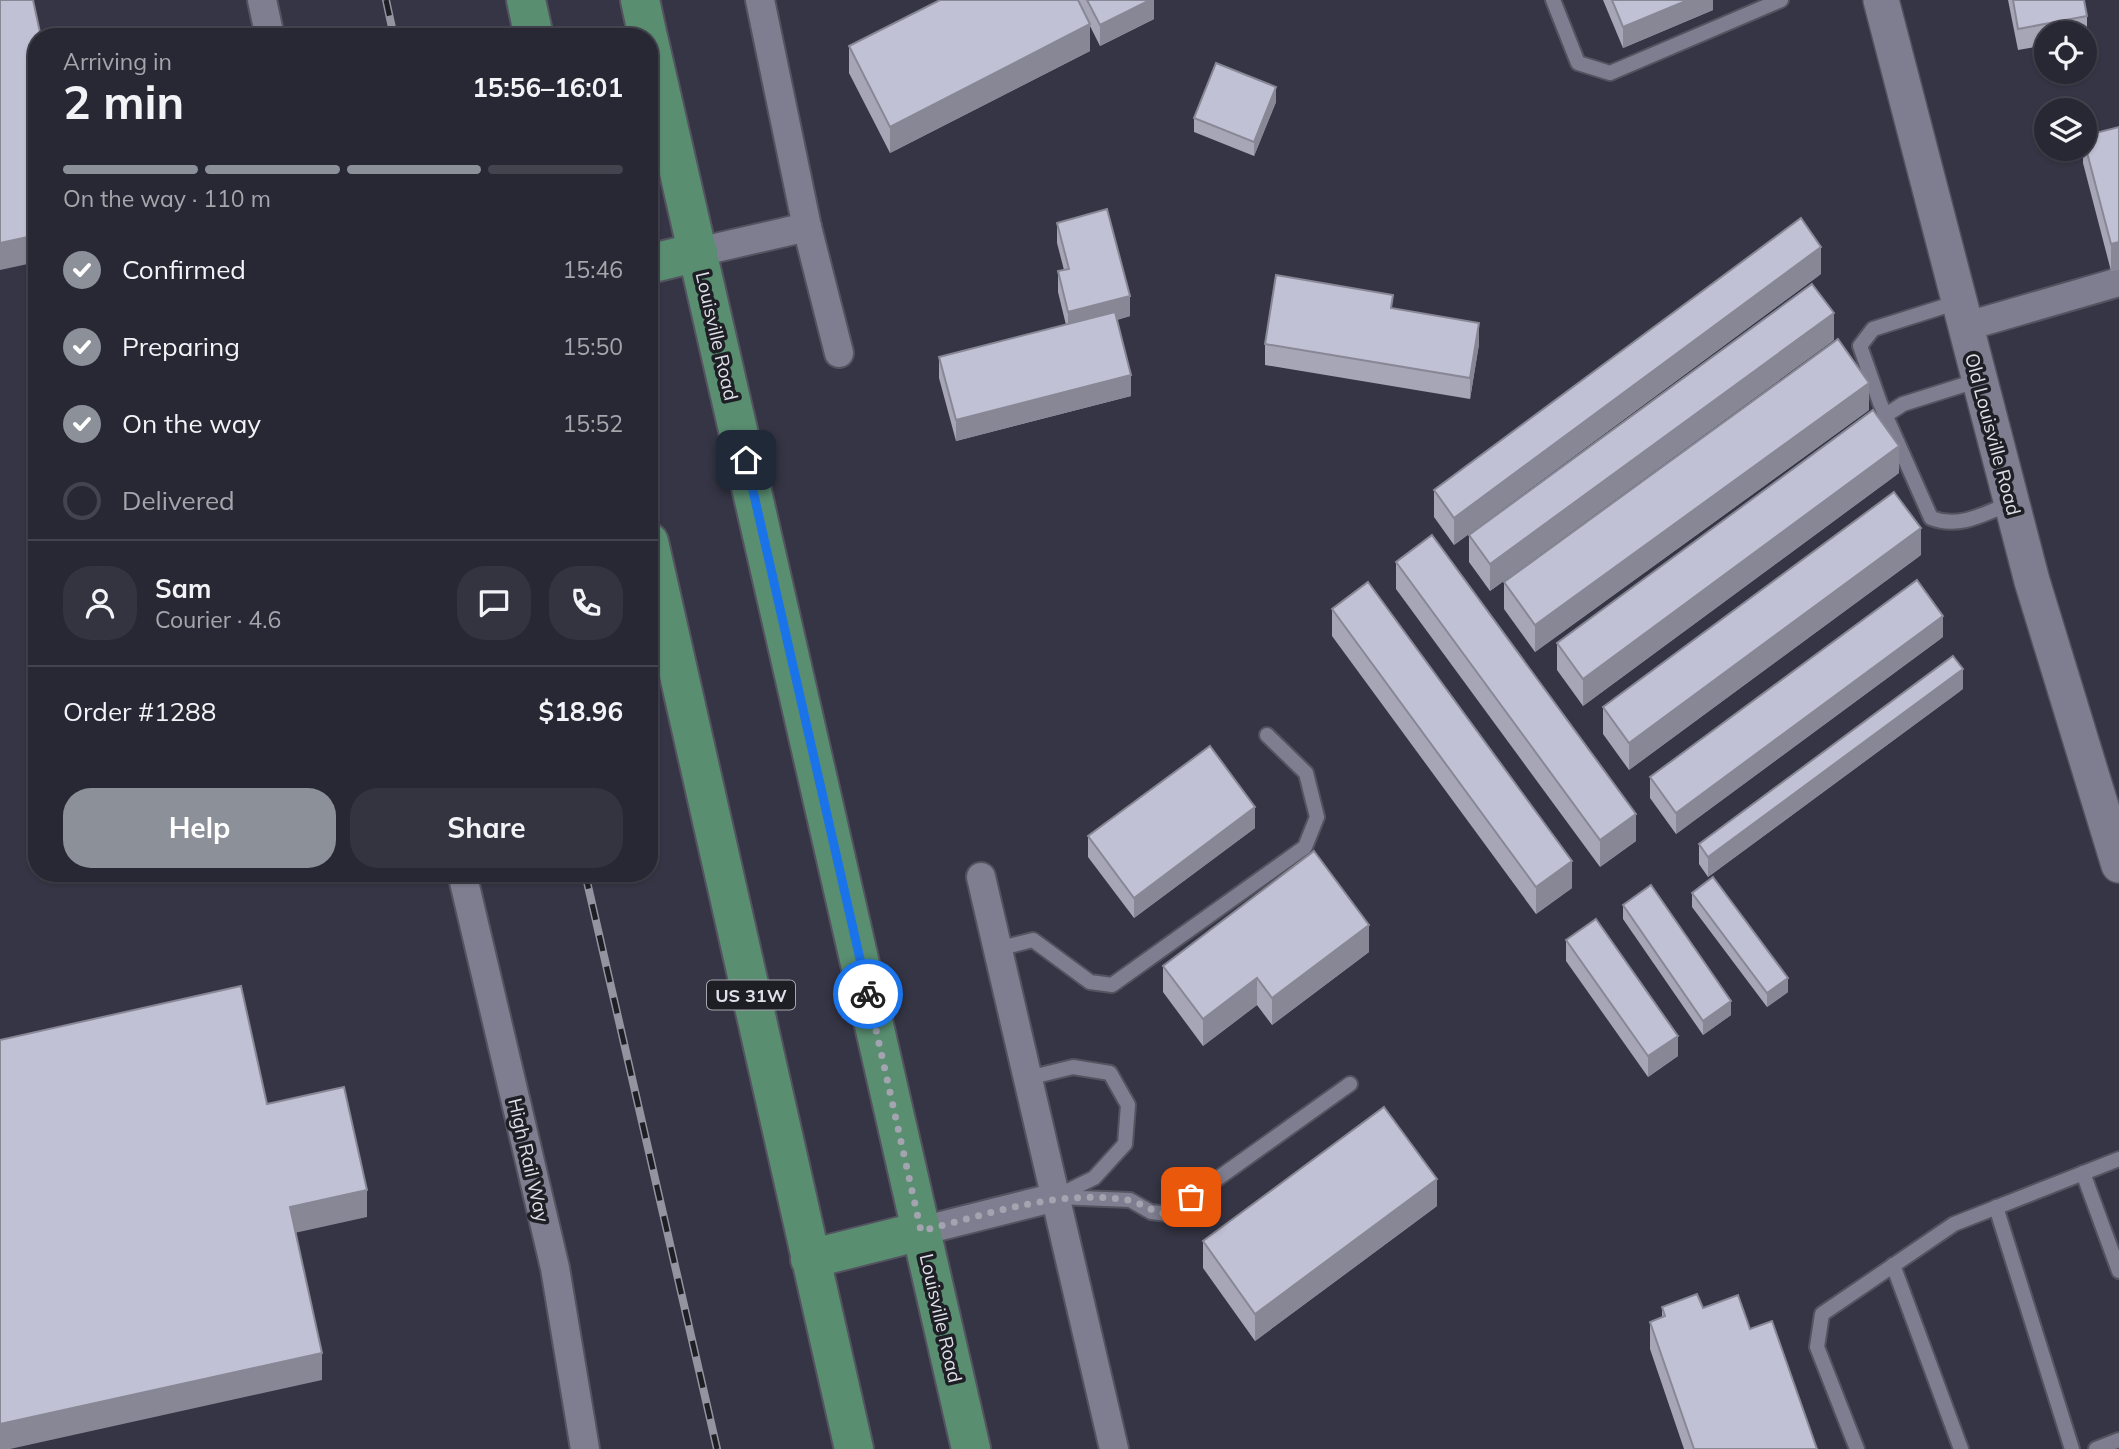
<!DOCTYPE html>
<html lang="en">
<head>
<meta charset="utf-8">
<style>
	body { margin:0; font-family:Mulish,sans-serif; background:#343440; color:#f1f3f6; height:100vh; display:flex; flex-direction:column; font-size:26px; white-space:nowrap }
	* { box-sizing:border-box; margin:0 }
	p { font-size:23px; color:#a5a6ac }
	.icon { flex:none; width:38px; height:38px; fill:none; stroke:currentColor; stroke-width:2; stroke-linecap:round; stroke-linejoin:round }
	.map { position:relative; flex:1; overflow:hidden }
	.drawer { position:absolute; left:28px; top:28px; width:630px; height:854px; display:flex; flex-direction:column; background:#282834; border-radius:28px; box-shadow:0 2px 5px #0004,0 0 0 2px #44444f }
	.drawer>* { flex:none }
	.buttons { position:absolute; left:2034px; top:21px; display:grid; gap:14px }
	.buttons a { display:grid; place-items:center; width:63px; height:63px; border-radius:50%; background:#282834; box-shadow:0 2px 5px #0004,0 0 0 2px #44444f; font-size:35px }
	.pin { position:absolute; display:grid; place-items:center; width:60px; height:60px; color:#fff; margin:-30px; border-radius:14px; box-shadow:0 4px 10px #0006 }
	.courier { position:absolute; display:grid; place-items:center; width:70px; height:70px; margin:-35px; border:5px solid #1a73e8; border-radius:50%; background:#fff; color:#222; box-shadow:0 2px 9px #0007 }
	.overview em { font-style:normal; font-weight:700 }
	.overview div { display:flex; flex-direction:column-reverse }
	.overview { display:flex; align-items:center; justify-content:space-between; height:119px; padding:0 35px }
	h1 { font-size:46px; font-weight:700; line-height:52px }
	.bar { display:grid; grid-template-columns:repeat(4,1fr); gap:10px 7px; align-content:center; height:84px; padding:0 35px }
	.bar i { height:9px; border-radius:5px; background:#44444f }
	.bar .current { background:#8c9099 }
	.bar p { grid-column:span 4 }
	.line { display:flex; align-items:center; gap:18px; padding:0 35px; border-top:2px solid #44444f }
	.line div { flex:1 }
	.round { display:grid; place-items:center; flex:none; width:74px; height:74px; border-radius:28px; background:#343440 }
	ol { padding:0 35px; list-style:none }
	li { display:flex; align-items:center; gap:21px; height:77px }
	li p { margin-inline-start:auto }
	li .icon { padding:7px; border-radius:50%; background:#8c9099; color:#fff; stroke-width:4 }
	li:last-child { color:#a5a6ac }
	li i { width:38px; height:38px; border:4px solid #44444f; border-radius:50% }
	.primary-button { display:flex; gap:14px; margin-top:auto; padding:14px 35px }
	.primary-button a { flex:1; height:80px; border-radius:28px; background:#8c9099; color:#fff; font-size:28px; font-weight:700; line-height:80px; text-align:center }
	.primary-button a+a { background:#343440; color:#f1f3f6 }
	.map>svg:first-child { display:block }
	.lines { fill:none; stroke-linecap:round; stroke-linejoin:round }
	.service-casing { stroke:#545360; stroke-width:18 }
	.minor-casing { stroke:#545360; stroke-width:32 }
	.tertiary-casing { stroke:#545360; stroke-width:38 }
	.primary-casing { stroke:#545360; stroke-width:42 }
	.service { stroke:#7e7e90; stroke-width:14 }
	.minor { stroke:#7e7e90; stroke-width:28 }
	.tertiary { stroke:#7e7e90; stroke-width:35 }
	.primary { stroke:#598e71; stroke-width:38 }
	.rail-casing { stroke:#9494a0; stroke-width:8 }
	.rail { stroke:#1e1e25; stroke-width:5; stroke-dasharray:16; stroke-linecap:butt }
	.wall { fill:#a6a6b7 }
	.shaded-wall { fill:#878795 }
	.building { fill:#c1c1d5; stroke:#878795; stroke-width:2 }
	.done { stroke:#a4a4b0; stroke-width:7; stroke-dasharray:0 12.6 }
	.route { stroke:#1a73e8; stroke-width:9 }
	.labels { text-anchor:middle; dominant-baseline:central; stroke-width:7; stroke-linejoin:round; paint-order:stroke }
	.shield { fill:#1e1e25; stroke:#a6a6af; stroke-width:2 }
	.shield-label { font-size:18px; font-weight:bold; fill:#e0e0ea }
	.street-label { font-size:19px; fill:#e0e0ea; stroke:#1e1e25 }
</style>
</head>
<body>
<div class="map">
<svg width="2119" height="1449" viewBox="0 0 2119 1449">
	<rect width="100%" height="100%" fill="#363545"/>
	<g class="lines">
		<g class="service-casing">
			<g id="service">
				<path d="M1553,0L1578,63L1610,73L1781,0"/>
				<path d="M1958,302L1873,329L1860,346L1880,403L1931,518C1960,529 1983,514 2011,503"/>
				<path d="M1886,415L1903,404L1979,380"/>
				<path d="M997,949L1033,940L1090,982L1112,985L1305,847L1317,817L1306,773L1267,735"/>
				<path d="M1028,1078L1073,1067L1110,1073L1128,1105L1125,1144L1094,1178L1057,1196"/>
				<path d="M2083,1173L2119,1271"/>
				<path d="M1056,1197L1130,1200L1151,1212L1168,1214L1350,1084"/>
				<path d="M1996,1207L2072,1449"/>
				<path d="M1893,1265L1961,1449"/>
				<path d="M1857,1449L1817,1347L1822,1314L1954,1224L2119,1159"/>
				<path d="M2096,1449L2119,1440"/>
			</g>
		</g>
		<g class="minor-casing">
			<g id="minor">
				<path d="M262,0L270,37"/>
				<path d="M760,0L807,227L839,353"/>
				<path d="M698,252L807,227"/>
				<path d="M1964,327L2119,282"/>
				<path d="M462,873L555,1268L585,1449"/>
				<path d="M981,877L1114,1449"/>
				<path d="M921,1231L1056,1197"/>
			</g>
		</g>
		<g class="tertiary-casing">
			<path id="tertiary" d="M1881,0L2032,581L2119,865"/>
		</g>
		<g class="primary-casing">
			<g id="primary">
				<path d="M526,0L534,37"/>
				<path d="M640,0L648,37"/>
				<path d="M649,41L971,1449"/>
				<path d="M649,264L698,252"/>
				<path d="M649,542L854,1449"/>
				<path d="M810,1259L921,1231"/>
			</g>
		</g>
		<use href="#service" class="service"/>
		<use href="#minor" class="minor"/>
		<use href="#tertiary" class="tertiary"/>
		<use href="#primary" class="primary"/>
		<g class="rail-casing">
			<g id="rail">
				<path d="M386,0L394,37"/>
				<path d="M585,873L717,1449"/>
			</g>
		</g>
		<use href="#rail" class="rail"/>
	</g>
	<g class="wall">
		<path d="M940,0H1154V19L1100,46L1090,26V51L890,153L849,73V46Z"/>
		<path d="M1603,0H1713V10L1623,48Z"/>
		<path d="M2008,0H2084L2087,16V37H2084V33H2046V45L2018,50Z"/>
		<path d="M1276,102L1254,156L1194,132V118Z"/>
		<path d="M2119,127V269L2111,271L2083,163V149H2084V136Z"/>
		<path d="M1057,223L1130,316L1117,320L1131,396L956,441L939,378V357L1066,325L1058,292V271L1064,270L1057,243Z"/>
		<path d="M1821,274L1454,545L1434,517V490Z"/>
		<path d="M1393,309L1479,344L1470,399L1265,365V344Z"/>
		<path d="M1834,340L1490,591L1469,562V535Z"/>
		<path d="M1869,410L1535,652L1504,609V582Z"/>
		<path d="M1899,473L1583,706L1557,670V643Z"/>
		<path d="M1921,555L1629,770L1603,734V707Z"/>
		<path d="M1396,562L1636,841L1600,867L1396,589Z"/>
		<path d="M1332,609L1572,888L1536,914L1332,636Z"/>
		<path d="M1943,637L1676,834L1650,798V777Z"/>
		<path d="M1963,689L1708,877L1699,864V844Z"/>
		<path d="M1255,828L1134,918L1088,857V836Z"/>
		<path d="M1692,893L1788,992L1767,1007L1692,907Z"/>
		<path d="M1623,905L1731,1015L1703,1035L1623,919Z"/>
		<path d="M1566,940L1678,1056L1648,1077L1566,961Z"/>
		<path d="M1369,952L1272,1025L1257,1005L1203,1046L1163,992V966Z"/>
		<path d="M1437,1206L1255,1341L1203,1268V1241Z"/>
		<path d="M1662,1307L1703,1308L1750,1329L1817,1449H1684L1650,1349V1322L1662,1318Z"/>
	</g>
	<g class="shaded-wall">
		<path d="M1150,0H1154V19L1100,46V25Z"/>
		<path d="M1688,0H1713V10L1623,48V27Z"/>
		<path d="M1090,24V51L890,153V127Z"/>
		<path d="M1276,87V102L1254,156V142Z"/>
		<path d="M37,235V262L0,270V243Z"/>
		<path d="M2119,242V269L2111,271V244Z"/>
		<path d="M1821,247V274L1454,545V518Z"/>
		<path d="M1130,296V316L1068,333V312Z"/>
		<path d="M1834,313V340L1490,591V564Z"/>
		<path d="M1479,323V344L1470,399V378Z"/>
		<path d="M1131,375V396L956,441V420Z"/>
		<path d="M1869,383V410L1535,652V625Z"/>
		<path d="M1899,446V473L1583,706V679Z"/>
		<path d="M1921,528V555L1629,770V743Z"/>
		<path d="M1943,616V637L1676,834V813Z"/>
		<path d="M1963,669V689L1708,877V857Z"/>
		<path d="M1255,807V828L1134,918V898Z"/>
		<path d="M1636,814V841L1600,867V840Z"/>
		<path d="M1572,861V888L1536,914V887Z"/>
		<path d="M1369,925V952L1272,1025V998Z"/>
		<path d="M1257,978V1005L1203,1046V1019Z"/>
		<path d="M1788,978V992L1767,1007V993Z"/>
		<path d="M1731,1001V1015L1703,1035V1021Z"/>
		<path d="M1678,1036V1056L1648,1077V1056Z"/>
		<path d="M1437,1179V1206L1255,1341V1314Z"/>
		<path d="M367,1190V1217L290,1234V1207Z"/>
		<path d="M322,1353V1380L10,1449H0V1424Z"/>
	</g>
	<g class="building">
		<path d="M0,0H33L41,37H37V235L0,243Z"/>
		<path d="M940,0H1078L1090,24L890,127L849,46Z"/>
		<path d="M1087,0H1150L1100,25Z"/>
		<path d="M1612,0H1688L1623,27Z"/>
		<path d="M2013,0H2084L2087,16L2018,29Z"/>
		<path d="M1216,63L1276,87L1254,142L1194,118Z"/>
		<path d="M2119,127V242L2111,244L2084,141V136Z"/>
		<path d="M1107,209L1130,296L1068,312L1058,271L1069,269L1057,223Z"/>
		<path d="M1801,218L1821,247L1454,518L1434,490Z"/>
		<path d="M1276,275L1393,295L1391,308L1479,323L1470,378L1265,344Z"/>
		<path d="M1812,284L1834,313L1490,564L1469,535Z"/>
		<path d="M1115,312L1131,375L956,420L939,357Z"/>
		<path d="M1838,339L1869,383L1535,625L1504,582Z"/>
		<path d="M1873,410L1899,446L1583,679L1557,643Z"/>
		<path d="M1894,492L1921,528L1629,743L1603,707Z"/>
		<path d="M1432,535L1636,814L1600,840L1396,562Z"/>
		<path d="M1917,580L1943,616L1676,813L1650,777Z"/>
		<path d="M1368,582L1572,861L1536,887L1332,609Z"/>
		<path d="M1953,656L1963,669L1708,857L1699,844Z"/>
		<path d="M1210,746L1255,807L1134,898L1088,836Z"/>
		<path d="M1314,851L1369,925L1272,998L1257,978L1203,1019L1163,966Z"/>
		<path d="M1713,877L1788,978L1767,993L1692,893Z"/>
		<path d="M1651,885L1731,1001L1703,1021L1623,905Z"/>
		<path d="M1596,919L1678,1036L1648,1056L1566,940Z"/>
		<path d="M241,986L267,1104L344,1087L367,1190L290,1207L322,1353L0,1424V1040Z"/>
		<path d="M1384,1107L1437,1179L1255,1314L1203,1241Z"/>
		<path d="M1697,1294L1703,1308L1738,1295L1750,1329L1772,1321L1817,1449H1694L1650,1322L1665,1316L1662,1307Z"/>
	</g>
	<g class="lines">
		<path class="done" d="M868,994L921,1231C989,1214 1057,1189 1128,1200C1142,1203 1151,1212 1168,1214L1191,1197"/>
		<path class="route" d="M746,460L868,994"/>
	</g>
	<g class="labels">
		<rect class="shield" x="707" y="980.5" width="88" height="29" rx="5"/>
		<g class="shield-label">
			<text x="751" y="995">US 31W</text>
		</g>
		<g class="street-label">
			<text transform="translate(717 336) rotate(77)">Louisville Road</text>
			<text transform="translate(1993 434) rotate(75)">Old Louisville Road</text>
			<text transform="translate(529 1160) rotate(77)">High Rail Way</text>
			<text transform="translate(941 1318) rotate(77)">Louisville Road</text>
		</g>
	</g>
</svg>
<div class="buttons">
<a><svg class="icon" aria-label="locate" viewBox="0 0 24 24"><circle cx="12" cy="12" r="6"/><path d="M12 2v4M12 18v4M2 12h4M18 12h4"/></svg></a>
<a><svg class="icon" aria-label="layers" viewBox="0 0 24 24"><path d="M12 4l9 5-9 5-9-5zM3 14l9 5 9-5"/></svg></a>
</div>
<div class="pin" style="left:1191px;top:1197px;background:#ea580c"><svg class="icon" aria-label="bag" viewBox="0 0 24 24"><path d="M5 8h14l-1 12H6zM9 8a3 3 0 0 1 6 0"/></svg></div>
<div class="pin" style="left:746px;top:460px;background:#1f2937"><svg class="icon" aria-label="home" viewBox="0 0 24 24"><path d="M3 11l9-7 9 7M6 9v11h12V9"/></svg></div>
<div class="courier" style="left:868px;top:994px"><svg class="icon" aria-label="bike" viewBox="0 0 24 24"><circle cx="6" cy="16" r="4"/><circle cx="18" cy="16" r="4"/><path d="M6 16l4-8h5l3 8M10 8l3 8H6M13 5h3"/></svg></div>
<section class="drawer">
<div class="overview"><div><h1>2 min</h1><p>Arriving in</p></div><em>15:56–16:01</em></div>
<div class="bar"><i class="current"></i><i class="current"></i><i class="current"></i><i></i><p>On the way · 110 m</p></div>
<ol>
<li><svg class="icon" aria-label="check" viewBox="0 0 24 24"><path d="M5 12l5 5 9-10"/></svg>Confirmed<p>15:46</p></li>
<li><svg class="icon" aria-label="check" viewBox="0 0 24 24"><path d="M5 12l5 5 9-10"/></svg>Preparing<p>15:50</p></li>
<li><svg class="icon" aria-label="check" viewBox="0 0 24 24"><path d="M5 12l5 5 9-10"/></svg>On the way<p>15:52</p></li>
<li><i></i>Delivered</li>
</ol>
<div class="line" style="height:126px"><a class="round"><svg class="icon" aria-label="person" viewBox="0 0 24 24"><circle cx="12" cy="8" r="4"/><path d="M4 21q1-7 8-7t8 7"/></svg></a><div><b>Sam</b><p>Courier · 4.6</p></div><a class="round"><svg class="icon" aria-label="chat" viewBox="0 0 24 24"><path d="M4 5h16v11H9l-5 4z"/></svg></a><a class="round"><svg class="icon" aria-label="phone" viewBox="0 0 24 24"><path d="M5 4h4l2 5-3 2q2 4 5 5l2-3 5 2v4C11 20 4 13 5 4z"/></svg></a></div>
<div class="line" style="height:91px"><div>Order #1288</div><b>$18.96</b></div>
<div class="primary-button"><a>Help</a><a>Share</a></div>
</section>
</div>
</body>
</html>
